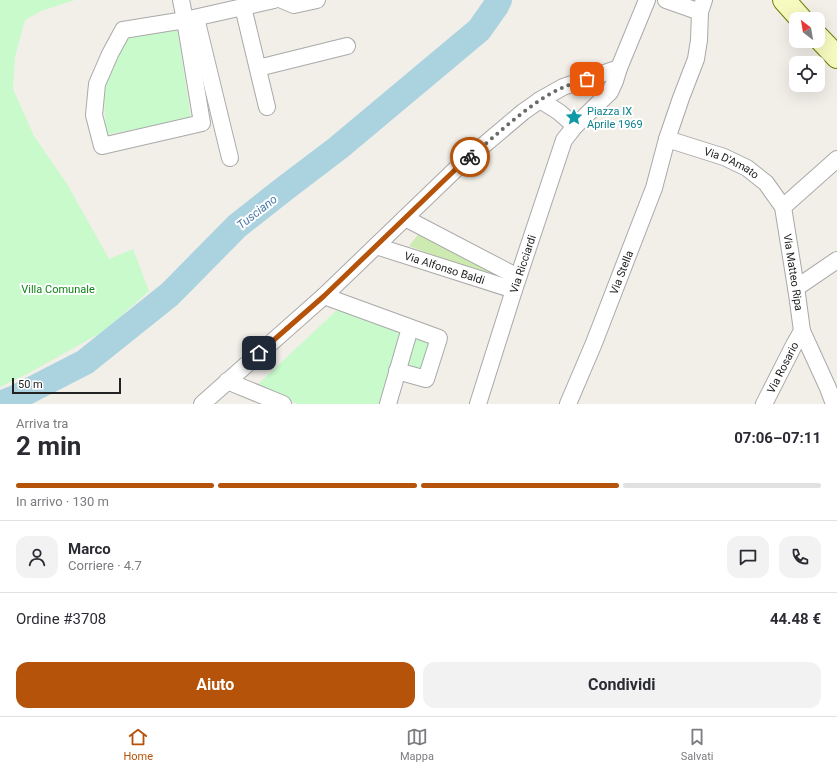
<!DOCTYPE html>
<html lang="it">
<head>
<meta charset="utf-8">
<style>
	body { margin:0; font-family:Roboto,sans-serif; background:#f2f2f3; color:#2b2b33; height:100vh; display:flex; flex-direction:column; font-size:15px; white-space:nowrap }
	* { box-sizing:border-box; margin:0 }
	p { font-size:13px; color:#7c7c81 }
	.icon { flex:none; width:22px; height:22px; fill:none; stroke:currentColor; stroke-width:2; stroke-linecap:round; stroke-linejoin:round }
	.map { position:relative; height:404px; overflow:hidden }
	.sheet { display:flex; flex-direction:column; background:#fff; flex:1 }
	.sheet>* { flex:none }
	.needle { width:26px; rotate:329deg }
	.tools { position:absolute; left:789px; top:12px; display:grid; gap:8px }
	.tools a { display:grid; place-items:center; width:36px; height:36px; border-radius:8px; background:#fff; box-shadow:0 4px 16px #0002; font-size:20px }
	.scale { position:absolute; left:12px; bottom:10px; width:109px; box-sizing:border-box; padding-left:4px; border:2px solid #222; border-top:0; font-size:11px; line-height:14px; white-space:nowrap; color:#222; -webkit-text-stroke:3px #fff; paint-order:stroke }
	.pin { position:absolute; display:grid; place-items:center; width:34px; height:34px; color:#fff; margin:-17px; border-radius:8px; box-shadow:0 2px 6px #0006 }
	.courier { position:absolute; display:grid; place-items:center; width:40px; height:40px; margin:-20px; border:3px solid #b45309; border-radius:50%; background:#fff; color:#222; box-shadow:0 1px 5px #0007 }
	.head em { font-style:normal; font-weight:700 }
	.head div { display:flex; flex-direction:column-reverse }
	.head { display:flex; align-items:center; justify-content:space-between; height:68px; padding:0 16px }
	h1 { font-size:26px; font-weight:700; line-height:30px }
	.bar { display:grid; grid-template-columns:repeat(4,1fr); gap:6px 4px; align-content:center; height:48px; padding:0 16px }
	.bar i { height:5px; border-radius:3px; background:#e1e1e2 }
	.bar .current { background:#b45309 }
	.bar p { grid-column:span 4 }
	.line { display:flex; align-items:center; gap:10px; padding:0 16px; border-top:1px solid #e1e1e2 }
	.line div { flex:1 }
	.round { display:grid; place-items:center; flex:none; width:42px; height:42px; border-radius:12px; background:#f2f2f3 }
	.button { display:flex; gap:8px; margin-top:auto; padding:8px 16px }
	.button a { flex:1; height:46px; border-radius:12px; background:#b45309; color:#fff; font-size:16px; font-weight:700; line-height:46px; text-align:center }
	.button a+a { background:#f2f2f3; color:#2b2b33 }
	.menu { display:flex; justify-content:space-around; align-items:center; height:56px; border-top:1px solid #e1e1e2; background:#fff; font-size:11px; color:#7c7c81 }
	.menu a { display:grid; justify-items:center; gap:2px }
	.menu .current { color:#b45309 }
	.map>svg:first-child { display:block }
	.grass { fill:#cdebb0 }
	.park { fill:#c8facc }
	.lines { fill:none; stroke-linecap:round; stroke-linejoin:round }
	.river { stroke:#aad3df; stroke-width:26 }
	.minor-casing { stroke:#a9a9a9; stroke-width:18 }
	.secondary-casing { stroke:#707d05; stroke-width:24 }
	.minor { stroke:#fff; stroke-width:16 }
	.secondary { stroke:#f7fabf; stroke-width:22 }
	.done { stroke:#6b6a68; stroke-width:4; stroke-dasharray:0 7.2 }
	.route { stroke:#b45309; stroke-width:5 }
	.labels { text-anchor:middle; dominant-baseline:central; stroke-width:4; stroke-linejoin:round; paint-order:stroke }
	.culture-label { font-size:11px; fill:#0d838f; stroke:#fff; text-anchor:start }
	.street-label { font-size:11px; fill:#222; stroke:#fff }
	.park-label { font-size:11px; fill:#0c8416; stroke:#fff }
	.water-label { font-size:12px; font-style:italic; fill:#4a7aab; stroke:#fff }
</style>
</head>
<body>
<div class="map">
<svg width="837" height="404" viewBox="0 0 837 404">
	<rect width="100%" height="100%" fill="#f2efe9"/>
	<path class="grass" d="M421,231L497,272L495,278L409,246Z"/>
	<g class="park">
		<path d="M0,0H75L41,11L25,20L15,57L13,89L34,136L67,184L109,259L133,249L149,291L104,331L27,374L0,387Z"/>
		<path d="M177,27L191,118L106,135L104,98L108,71L125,39Z"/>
		<path d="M337,310L441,346L429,384L402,377L393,404H298L255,387Z"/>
	</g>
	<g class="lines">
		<path class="river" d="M0,404L15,398L85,362L170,294L237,226L284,189L338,148L479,30L496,6L499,0"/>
		<g class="minor-casing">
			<g id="minor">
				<path d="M181,0L185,20L202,123L102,146L94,115L97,84L110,54L123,30L185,20L274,0"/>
				<path d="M282,0L294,5L317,0"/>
				<path d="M666,0L700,12"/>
				<path d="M243,7L267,107"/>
				<path d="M196,18L230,158"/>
				<path d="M258,68L347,46"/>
				<path d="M540,100L559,112L575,126"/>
				<path id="s1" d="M667,139L724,157L747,168L766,183L783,207L797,294L802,331L828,388L834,404"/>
				<path d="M783,207L837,159"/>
				<path d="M405,218L518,277"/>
				<path id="s2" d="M376,246L514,290"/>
				<path d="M796,288L837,260"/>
				<path d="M324,296L439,338L426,379L397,371"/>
				<path d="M227,381L283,404"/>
				<path d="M202,404L324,296L459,166L523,112L540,100L563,87L619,68"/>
				<path d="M388,404L410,328"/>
				<path id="s3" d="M478,404L514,290L564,140L575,126L610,92L615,81L619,68L647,0"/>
				<path id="s4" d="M568,404L594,343L654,188L667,139L681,98L696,59L699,40L700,12L704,0"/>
				<path id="s5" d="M764,404L794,345L802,331"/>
			</g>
		</g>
		<g class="secondary-casing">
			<g id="secondary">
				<path d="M784,0L801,19"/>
				<path d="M818,37L837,57"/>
			</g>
		</g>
		<use href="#minor" class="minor"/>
		<use href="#secondary" class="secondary"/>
	</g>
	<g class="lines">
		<path class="done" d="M470,157C498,134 531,101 564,87C571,84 580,82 587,79"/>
		<path class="route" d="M259,353L324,296L459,166L470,157"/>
	</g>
	<defs>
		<g id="sight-bare" transform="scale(1.38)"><path d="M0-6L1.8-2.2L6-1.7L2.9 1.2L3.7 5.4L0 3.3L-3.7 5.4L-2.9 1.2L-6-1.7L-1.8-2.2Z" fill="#0f9aa8" stroke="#fff" stroke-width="2.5" paint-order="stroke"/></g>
	</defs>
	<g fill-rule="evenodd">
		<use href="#sight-bare" x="574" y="117"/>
	</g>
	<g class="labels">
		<g class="culture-label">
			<text x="587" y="111">Piazza IX<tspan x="587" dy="13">Aprile 1969</tspan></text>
		</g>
		<g class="street-label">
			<text stroke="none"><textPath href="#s1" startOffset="69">Via D'Amato</textPath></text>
			<text stroke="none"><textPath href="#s3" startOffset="147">Via Ricciardi</textPath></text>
			<text stroke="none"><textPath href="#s2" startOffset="72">Via Alfonso Baldi</textPath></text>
			<text stroke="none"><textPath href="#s1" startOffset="205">Via Matteo Ripa</textPath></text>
			<text stroke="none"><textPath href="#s4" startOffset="142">Via Stella</textPath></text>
			<text stroke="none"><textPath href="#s5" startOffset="41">Via Rosario</textPath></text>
		</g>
		<g class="park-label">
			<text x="58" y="289">Villa Comunale</text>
		</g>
		<g class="water-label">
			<text transform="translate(257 212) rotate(-38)">Tusciano</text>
		</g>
	</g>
</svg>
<div class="tools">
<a><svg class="needle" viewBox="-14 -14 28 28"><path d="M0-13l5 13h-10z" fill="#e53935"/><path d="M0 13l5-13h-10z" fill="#7c7c81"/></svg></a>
<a><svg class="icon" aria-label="locate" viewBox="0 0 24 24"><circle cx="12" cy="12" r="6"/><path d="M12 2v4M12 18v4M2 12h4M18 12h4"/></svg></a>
</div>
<div class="scale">50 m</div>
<div class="pin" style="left:587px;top:79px;background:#ea580c"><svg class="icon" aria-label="bag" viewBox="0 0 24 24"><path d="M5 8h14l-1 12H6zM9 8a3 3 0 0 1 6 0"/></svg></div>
<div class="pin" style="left:259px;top:353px;background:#1f2937"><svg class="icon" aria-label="home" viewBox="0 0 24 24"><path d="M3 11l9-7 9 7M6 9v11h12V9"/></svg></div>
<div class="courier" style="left:470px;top:157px"><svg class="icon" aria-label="bike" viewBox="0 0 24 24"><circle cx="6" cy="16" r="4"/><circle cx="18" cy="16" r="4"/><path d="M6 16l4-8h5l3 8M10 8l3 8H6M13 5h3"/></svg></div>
</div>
<section class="sheet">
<div class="head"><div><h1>2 min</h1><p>Arriva tra</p></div><em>07:06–07:11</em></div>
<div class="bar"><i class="current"></i><i class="current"></i><i class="current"></i><i></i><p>In arrivo · 130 m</p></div>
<div class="line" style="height:72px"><a class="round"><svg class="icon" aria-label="person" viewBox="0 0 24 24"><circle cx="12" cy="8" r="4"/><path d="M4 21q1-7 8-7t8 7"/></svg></a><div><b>Marco</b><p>Corriere · 4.7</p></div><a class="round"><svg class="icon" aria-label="chat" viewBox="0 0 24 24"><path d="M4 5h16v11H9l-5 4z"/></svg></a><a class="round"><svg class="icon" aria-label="phone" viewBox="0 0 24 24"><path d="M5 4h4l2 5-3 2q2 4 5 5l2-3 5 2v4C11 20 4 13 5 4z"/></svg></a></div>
<div class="line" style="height:52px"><div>Ordine #3708</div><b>44.48 €</b></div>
<div class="button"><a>Aiuto</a><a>Condividi</a></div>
</section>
<nav class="menu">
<a class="current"><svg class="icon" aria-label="home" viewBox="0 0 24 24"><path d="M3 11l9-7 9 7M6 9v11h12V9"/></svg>Home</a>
<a><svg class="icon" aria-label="map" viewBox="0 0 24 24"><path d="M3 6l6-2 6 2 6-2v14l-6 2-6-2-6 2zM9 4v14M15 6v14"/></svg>Mappa</a>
<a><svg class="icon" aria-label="saved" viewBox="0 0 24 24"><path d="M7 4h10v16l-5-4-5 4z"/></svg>Salvati</a>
</nav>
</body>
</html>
